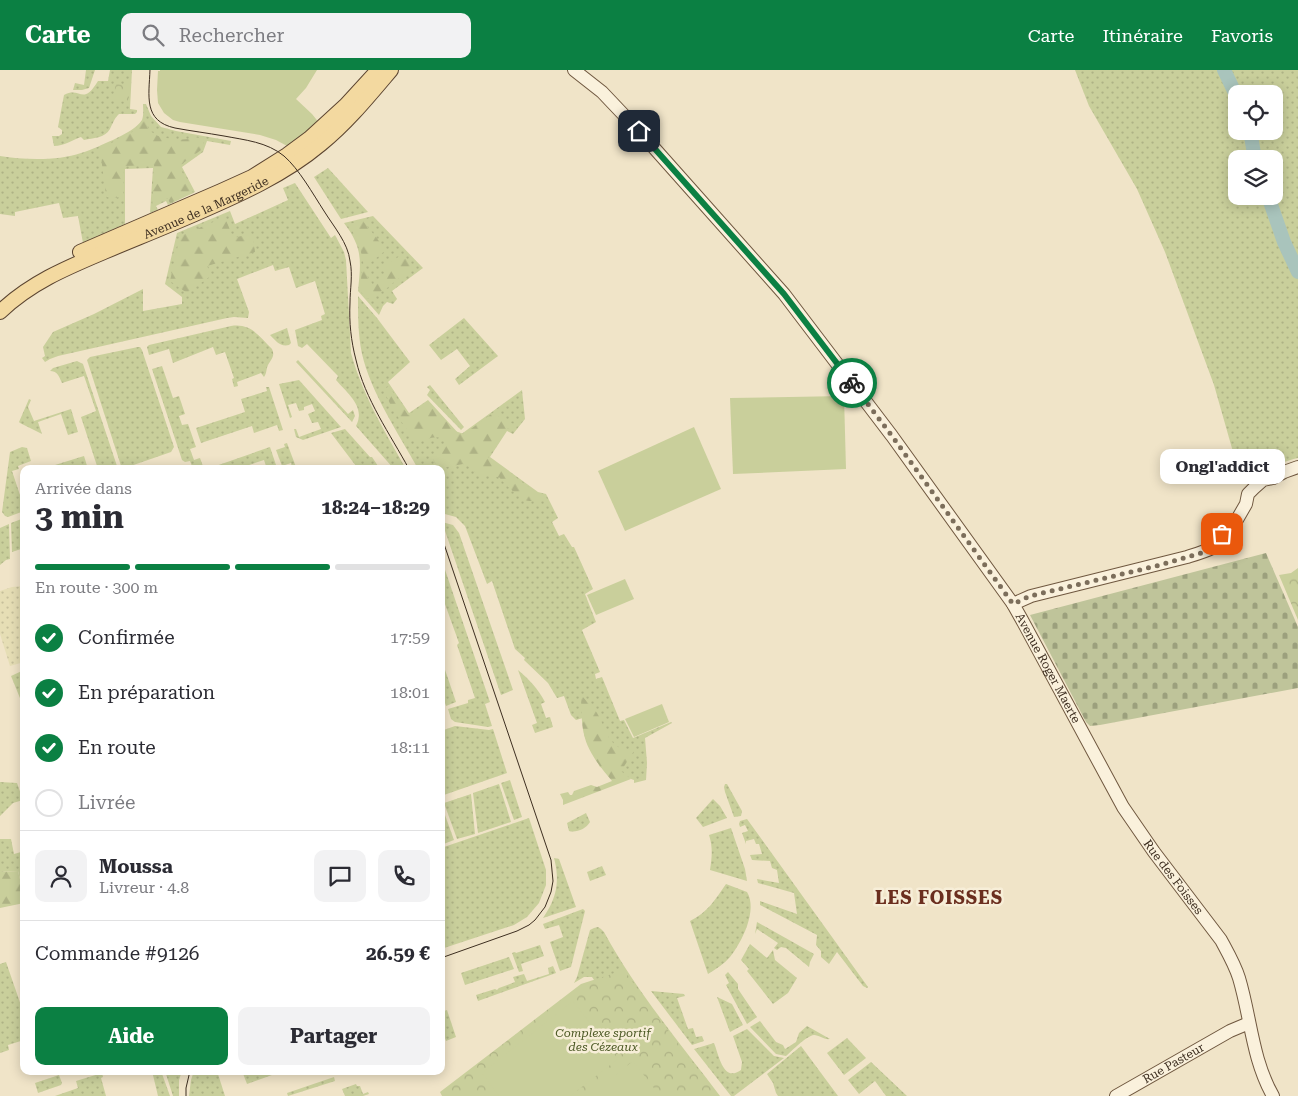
<!DOCTYPE html>
<html lang="fr">
<head>
<meta charset="utf-8">
<style>
	body { margin:0; font-family:"Roboto Serif",serif; background:#f2f2f3; color:#2b2b33; height:100vh; display:flex; flex-direction:column; font-size:19px; white-space:nowrap }
	* { box-sizing:border-box; margin:0 }
	p { font-size:16px; color:#7c7c81 }
	.icon { flex:none; width:28px; height:28px; fill:none; stroke:currentColor; stroke-width:2; stroke-linecap:round; stroke-linejoin:round }
	.map { position:relative; flex:1; overflow:hidden }
	.side { position:absolute; left:20px; top:395px; width:425px; height:610px; display:flex; flex-direction:column; background:#fff; border-radius:10px; box-shadow:0 2px 12px #0003 }
	.side>* { flex:none }
	.controls { position:absolute; left:1228px; top:15px; display:grid; gap:10px }
	.controls a { display:grid; place-items:center; width:55px; height:55px; border-radius:10px; background:#fff; box-shadow:0 2px 12px #0003; font-size:25px }
	.pin { position:absolute; display:grid; place-items:center; width:42px; height:42px; color:#fff; margin:-21px; border-radius:10px; box-shadow:0 2px 8px #0006 }
	.courier { position:absolute; display:grid; place-items:center; width:50px; height:50px; margin:-25px; border:4px solid #0b8043; border-radius:50%; background:#fff; color:#222; box-shadow:0 1px 6px #0007 }
	.bubble { position:absolute; height:35px; border-radius:10px; background:#fff; box-shadow:0 2px 12px #0003; font-size:16px; font-weight:700; line-height:35px; text-align:center }
	.summary em { font-style:normal; font-weight:700 }
	.summary div { display:flex; flex-direction:column-reverse }
	.summary { display:flex; align-items:center; justify-content:space-between; height:85px; padding:0 15px }
	h1 { font-size:32px; font-weight:700; line-height:38px }
	.bar { display:grid; grid-template-columns:repeat(4,1fr); gap:8px 5px; align-content:center; height:60px; padding:0 15px }
	.bar i { height:6px; border-radius:4px; background:#e1e1e2 }
	.bar .current { background:#0b8043 }
	.bar p { grid-column:span 4 }
	.line { display:flex; align-items:center; gap:12px; padding:0 15px; border-top:1px solid #e1e1e2 }
	.line div { flex:1 }
	.round { display:grid; place-items:center; flex:none; width:52px; height:52px; border-radius:10px; background:#f2f2f3 }
	ol { padding:0 15px; list-style:none }
	li { display:flex; align-items:center; gap:15px; height:55px }
	li p { margin-inline-start:auto }
	li .icon { padding:5px; border-radius:50%; background:#0b8043; color:#fff; stroke-width:4 }
	li:last-child { color:#7c7c81 }
	li i { width:28px; height:28px; border:2px solid #e1e1e2; border-radius:50% }
	.primary-button { display:flex; gap:10px; margin-top:auto; padding:10px 15px }
	.primary-button a { flex:1; height:58px; border-radius:10px; background:#0b8043; color:#fff; font-size:20px; font-weight:700; line-height:58px; text-align:center }
	.primary-button a+a { background:#f2f2f3; color:#2b2b33 }
	header { display:flex; align-items:center; gap:30px; box-sizing:border-box; height:70px; padding:0 25px; background:#0b8043; color:#fff }
	header strong { font-size:24px }
	nav { display:flex; gap:28px; margin-inline-start:auto; font-size:18px }
	.search { width:350px; height:45px; background:#f2f2f3; display:flex; align-items:center; gap:12px; box-sizing:border-box; padding:0 18px; border-radius:10px; color:#7c7c81; font-size:19px }
	.map>svg:first-child { display:block }
	.farmland { fill:url(#farmland-dots) }
	.grass { fill:url(#grass-dots); fill-rule:evenodd }
	.forest { fill:url(#forest-firs) }
	.cemetery { fill:url(#cemetery-stones) }
	.park { fill:url(#park-crowns) }
	.pitch { fill:#c9cf9b }
	.lines { fill:none; stroke-linecap:round; stroke-linejoin:round }
	.river { stroke:#a9c4bc; stroke-width:14 }
	.secondary-casing { stroke:#6f573f; stroke-width:14 }
	.primary-casing { stroke:#5b4430; stroke-width:16 }
	.secondary { stroke:#faf1dc; stroke-width:12 }
	.primary { stroke:#f3d9a0; stroke-width:14 }
	.tram { stroke:#3d2e20; stroke-width:1 }
	.done { stroke:#7c6e5b; stroke-width:5; stroke-dasharray:0 9 }
	.route { stroke:#0b8043; stroke-width:6 }
	.labels { text-anchor:middle; dominant-baseline:central; stroke-width:5; stroke-linejoin:round; paint-order:stroke }
	.street-label { font-size:12px; fill:#3d2e20; stroke:#f7eed8 }
	.park-label { font-size:12px; font-style:italic; fill:#4d5a26; stroke:#f7eed8 }
	.district-label { font-size:18px; font-weight:bold; letter-spacing:1px; fill:#6b2e1e; stroke:#f7eed8 }
</style>
</head>
<body>
<header>
<strong>Carte</strong>
<div class="search"><svg class="icon" aria-label="search" viewBox="0 0 24 24"><circle cx="10" cy="10" r="6"/><path d="M15 15l6 6"/></svg>Rechercher</div>
<nav><a>Carte</a><a>Itinéraire</a><a>Favoris</a></nav>
</header>
<div class="map">
<svg width="1298" height="1026" viewBox="0 0 1298 1026">
	<defs>
		<pattern id="farmland-dots" width="8" height="8" patternUnits="userSpaceOnUse" patternTransform="scale(1.25)"><rect width="8" height="8" fill="#e6deb5"/><path d="M2 2h.1M6 6h.1" fill="none" stroke="#c6bf9b" stroke-width="1.8" stroke-linecap="round"/></pattern>
		<pattern id="grass-dots" width="8" height="8" patternUnits="userSpaceOnUse" patternTransform="scale(1.25)"><rect width="8" height="8" fill="#c9cf9b"/><path d="M2 2h.1M6 6h.1" fill="none" stroke="#aeb285" stroke-width="1.8" stroke-linecap="round"/></pattern>
		<pattern id="forest-firs" width="22" height="20" patternUnits="userSpaceOnUse" patternTransform="scale(1.25)"><rect width="22" height="20" fill="#c9cf9b"/><path d="M5 1l3.5 6h-7zM16 11l3.5 6h-7z" fill="#aeb285"/></pattern>
		<pattern id="cemetery-stones" width="16" height="16" patternUnits="userSpaceOnUse" patternTransform="scale(1.25)"><rect width="16" height="16" fill="#bfc49a"/><path d="M2 7V4a2 2 0 0 1 4 0v3zM10 15v-3a2 2 0 0 1 4 0v3z" fill="#9ca07d"/></pattern>
		<pattern id="park-crowns" width="20" height="18" patternUnits="userSpaceOnUse" patternTransform="scale(1.25)"><rect width="20" height="18" fill="#c9cf9b"/><path d="M2 6a3 3 0 1 1 6 0M12 15a3 3 0 1 1 6 0" fill="none" stroke="#aeb285"/></pattern>
	</defs>
	<rect width="100%" height="100%" fill="#f0e4c8"/>
	<path class="farmland" d="M24,516V592L10,596L0,564V521L12,517Z"/>
	<g class="grass">
		<path d="M86,0H95L89,18L82,20H73L75,13L84,15Z"/>
		<path d="M110,0H132L130,39L137,40V42L135,44H119C114,49 113,53 110,59C105,68 93,68 84,70L81,67C72,70 64,76 54,76L52,66H59L62,64V60L58,57L64,25C81,16 82,37 98,11H108Z"/>
		<path d="M1075,0H1298V388C1278,393 1269,397 1254,412L1241,410L1214,315L1165,182L1137,119L1089,36ZM1236,24H1274V61H1236ZM1236,89H1274V126H1236Z"/>
		<path d="M143,34H146L151,46L161,57L176,61L231,71L230,75L207,71L203,82L182,97L195,122L168,135L166,131L156,136L158,140L150,143L153,98L125,99V154L83,173L78,146L63,148L59,133L15,142V146L0,144V86C24,90 58,91 81,83C92,80 103,74 113,70C123,65 136,59 142,50C144,45 143,39 143,34Z"/>
		<path d="M328,98L368,142L341,149L314,107Z"/>
		<path d="M295,113L331,168L335,165L344,182L346,190L351,283C363,326 384,360 406,399H394L356,356C366,337 348,324 336,310L338,306L307,274L302,278L298,276L295,260L322,250L321,246L325,244L315,211L296,218L289,197L275,201L273,195L237,209L249,242L248,248L234,247L227,248L58,286L50,289L45,292L42,288L45,286L43,277L53,262L94,244L143,219V241L182,234V227L165,214L177,163L230,141L235,154L288,130L283,118Z"/>
		<path d="M373,146L423,198L392,221L397,229L393,234L387,232L383,236L379,245L358,221C361,191 363,178 344,153Z"/>
		<path d="M358,226L377,248L410,292L388,312L409,343L428,330L460,365L522,320L525,349L513,364L507,361L490,387L538,422L546,424L558,448L552,452L559,466L564,464L572,477H574L593,519L585,524L596,552L582,560L600,602L595,604L596,609L602,607L620,651L624,650L633,668L671,652L672,653L645,668L647,693L646,710L634,713V710L631,709L600,697L592,682L584,665L583,648L576,650L571,645L564,626L557,628L548,613L524,590L525,588L515,579L492,511L487,514L465,456L456,447L441,443V399H418C399,364 371,323 362,284C358,265 358,246 358,226Z"/>
		<path d="M464,248L498,286L459,315L455,309L470,296L457,279L441,290L429,275Z"/>
		<path d="M231,256C251,253 259,266 272,279C275,286 272,288 268,295C266,299 267,303 264,307L261,303L237,312L238,316L234,317L232,309L234,308L225,282L216,285L213,277L173,293L169,279L149,285L147,277L149,275Z"/>
		<path d="M287,258L291,273L289,275C280,277 276,271 270,265Z"/>
		<path d="M138,277H140L142,280L174,377L171,382L122,399L87,290L90,287Z"/>
		<path d="M298,290L348,344L353,340L355,346L352,352L296,292Z"/>
		<path d="M77,291L83,294L118,399H98L81,347L96,341L84,306L62,313C59,307 58,301 50,301L53,298Z"/>
		<path d="M162,296L173,328L179,326L185,344L179,346L182,355L188,354L196,377L190,379L194,390L200,388L204,399H193L190,391L185,392L182,390L152,299Z"/>
		<path d="M299,310L341,357L303,370L296,367L294,359H296L299,367L321,359L318,352L312,353L308,344L315,341L312,334L304,337V340L299,341L296,333L288,335L292,347L290,348L279,314Z"/>
		<path d="M430,315L464,357L461,360L427,325L430,320L427,317Z"/>
		<path d="M266,317H269L283,360L279,361L277,355L254,363L252,356L201,373L196,358L245,342L241,329L267,321Z"/>
		<path d="M29,329L31,330L28,337L34,351L71,339L78,362L68,365L61,344L38,352L42,364L20,353L19,352Z"/>
		<path d="M345,359L370,387H372L380,399H360L359,396H356L331,363Z"/>
		<path d="M287,373L296,397L292,398L291,393L282,396L276,380L285,377L284,374Z"/>
		<path d="M22,377L27,378L31,391L18,396L19,399L12,401L22,431H24V441L8,447L5,446L2,442L10,382Z"/>
		<path d="M270,377L277,398L267,399L264,390L237,399H210V398Z"/>
		<path d="M84,386L88,399H56L55,395Z"/>
		<path d="M24,448V478L12,482L11,453Z"/>
		<path d="M442,452L453,455L459,463L513,620L501,625Z"/>
		<path d="M9,454L10,489L6,490L0,495V458Z"/>
		<path d="M441,488L490,632L485,634L492,656L488,657L455,652L451,649L448,639L468,633V630L475,628L457,575L459,573L441,523Z"/>
		<path d="M443,594L456,632L446,636L441,621V595Z"/>
		<path d="M24,600V638L11,606Z"/>
		<path d="M518,600C529,609 538,619 545,632L541,634L546,648L550,647L553,657L535,663L532,655L537,653Z"/>
		<path d="M455,656L489,660L493,659L507,703L441,726V661Z"/>
		<path d="M510,710L522,747L514,750L501,713Z"/>
		<path d="M0,712L17,713L23,730L13,733L0,746Z"/>
		<path d="M499,714L511,752L478,763L473,723Z"/>
		<path d="M725,714H727L742,741L741,746L734,747L725,722L724,717Z"/>
		<path d="M471,724L475,764L457,769L444,733Z"/>
		<path d="M713,729L720,736L727,748L703,757L696,748Z"/>
		<path d="M441,734L454,770L441,775Z"/>
		<path d="M586,743L590,752C586,759 576,763 569,761L567,753Z"/>
		<path d="M529,748L546,800V815L539,833L527,847L514,855L441,879V778Z"/>
		<path d="M747,749L868,917L867,918L863,916L837,882L829,894L821,887V881L816,875L817,865L760,835V831L797,844L794,823L758,813L757,809L779,813L777,800L772,798L770,791L752,790L750,785L762,784L759,774H756L754,769L746,771V774L742,763L748,761L745,755L740,757L739,754L740,751Z"/>
		<path d="M731,758L745,799L747,811L710,800C712,788 713,777 709,765Z"/>
		<path d="M0,769H11L14,784L21,782L24,791V826L18,801L0,802Z"/>
		<path d="M554,788L559,789L576,837L543,848C557,828 560,811 554,788Z"/>
		<path d="M602,796L606,805L590,811L587,802Z"/>
		<path d="M726,814L747,822C758,840 742,872 730,887C724,894 716,899 708,904L690,851C708,842 715,830 726,814Z"/>
		<path d="M583,839L585,841L571,897L560,901L550,872L563,867L559,855L545,859L543,854Z"/>
		<path d="M757,852L814,884L810,892L809,897L786,878L781,877L777,880L774,878L778,873L757,859L755,864Z"/>
		<path d="M598,857L601,859L604,862C636,921 680,973 720,1026H673L592,907H584L574,913L577,907L590,860L594,858Z"/>
		<path d="M750,874L767,888L773,880L775,890L797,908L788,923L773,934L747,901L749,899L741,890Z"/>
		<path d="M540,875L544,886L521,894L523,901L519,902L512,883L515,882L516,883Z"/>
		<path d="M509,887L514,899L465,915L461,903Z"/>
		<path d="M6,892L24,944V970L8,975L9,980L0,983V894Z"/>
		<path d="M553,896L556,903L478,931L476,925L495,919L497,920L499,918L515,912L513,907L524,904L527,911L549,904L548,898Z"/>
		<path d="M728,902L738,914V919L757,947L747,954L726,915L729,913L725,905Z"/>
		<path d="M651,921L684,924L685,926L677,928L688,959L693,958L696,967L702,966L704,971L692,975Z"/>
		<path d="M441,922L445,933L442,935L444,941L447,940L456,967L446,971L441,957Z"/>
		<path d="M717,927L732,934L743,955L730,962Z"/>
		<path d="M760,951L776,972L783,975L785,979L796,972L799,963L807,956L830,969C824,970 819,965 814,965C806,966 792,981 786,986L776,984L750,957Z"/>
		<path d="M747,959L774,986L784,988L734,1026H731L694,979L714,973C719,985 723,1013 741,1000L742,992L733,966Z"/>
		<path d="M847,968L866,988L844,1005L827,983Z"/>
		<path d="M801,976L838,1026H778L776,1023L773,1013L767,1004Z"/>
		<path d="M871,992L907,1026H886L875,1011L859,1024L848,1010Z"/>
		<path d="M152,1001H161L170,1026H158Z"/>
		<path d="M165,1001H182L179,1010V1026H173Z"/>
		<path d="M194,1001H217L225,1026H189L191,1010Z"/>
		<path d="M242,1001H283L247,1014Z"/>
		<path d="M102,1003L103,1007L101,1008L106,1026H55L78,1018L76,1011Z"/>
		<path d="M59,1005L62,1013L61,1015L38,1023L35,1013Z"/>
		<path d="M334,1007L335,1011L288,1026L287,1023Z"/>
		<path d="M356,1014L357,1016H360L363,1024L368,1022L369,1024L363,1026H345L342,1019Z"/>
	</g>
	<g class="forest">
		<path d="M144,49L150,61L158,66L175,70L189,69L194,67L205,69L201,80L179,96L193,123L170,133L167,128L154,134L156,139L152,141L154,95L124,96L123,127L110,128L107,127L106,125L100,79L132,62Z"/>
		<path d="M225,147L233,168L246,165L252,167L254,173L255,182L207,196L212,205L187,223L170,211L180,166Z"/>
		<path d="M363,151L386,180L364,198L366,204L373,215L387,206L381,198L403,184L413,196L386,219L367,229L360,221L362,198H364C362,180 358,170 348,154Z"/>
		<path d="M389,316L408,345L429,332L455,361L464,364L494,342L502,350L514,354L512,357L507,359L488,387L545,429C539,431 530,432 524,430C518,427 503,412 499,407L478,405L468,396L463,394L441,398C434,393 432,391 434,383L447,374V372C439,363 427,369 418,373C405,357 391,340 384,320Z"/>
		<path d="M583,627C588,633 593,637 597,643C608,662 607,679 634,681L621,701L631,709L563,735V730L560,724L568,722L570,725H572L574,721L591,715L597,717L612,711C601,698 587,681 584,664C581,653 582,640 581,628Z"/>
		<path d="M18,801L24,826V833L0,838V802Z"/>
	</g>
	<path class="cemetery" d="M1266,483L1298,557V618L1100,655L1090,656L1086,652L1030,545Z"/>
	<g class="park">
		<path d="M116,14L130,16L128,32L112,30Z"/>
		<path d="M1298,498V550L1279,505L1291,503Z"/>
		<path d="M624,900L649,935L718,1026H442L440,1022L581,914Z"/>
	</g>
	<g class="pitch">
		<path d="M160,0H317L306,18L296,29L312,44L320,54L289,77L276,70L260,65L180,52L173,50L164,43L158,33L157,20L158,1H160Z"/>
		<path d="M844,326L846,399L733,404L730,328Z"/>
		<path d="M694,357L721,419L625,461L598,401Z"/>
		<path d="M625,509L634,529L596,545L587,525Z"/>
		<path d="M662,634L669,652L634,667L625,649Z"/>
		<path d="M573,931L618,989L570,1026H499L482,1003Z"/>
		<path d="M633,991L660,1026H588Z"/>
	</g>
	<g class="lines">
		<g class="river">
			<path d="M1224,0L1236,25"/>
			<path d="M1250,61L1255,89"/>
			<path d="M1268,126L1284,172L1298,202"/>
		</g>
		<g class="secondary-casing">
			<g id="secondary">
				<path id="s1" d="M574,0L602,22L639,61L784,224L892,366L1013,534L1022,550L1123,737L1154,782L1221,870C1228,883 1235,895 1239,908C1251,948 1252,989 1273,1026"/>
				<path d="M1013,534L1031,526L1187,487C1200,483 1229,475 1231,460L1246,434L1248,424L1254,418L1263,410L1273,408L1284,402L1298,397"/>
				<path id="s2" d="M1116,1026L1230,961L1249,953"/>
			</g>
		</g>
		<g class="primary-casing">
			<g id="primary">
				<path d="M80,182L221,121L252,107L287,85L310,68L346,35L378,0"/>
				<path id="s3" d="M0,242C30,213 66,198 104,182C135,169 165,157 195,144C239,125 284,105 321,74C347,53 369,26 391,0"/>
			</g>
		</g>
		<use href="#secondary" class="secondary"/>
		<use href="#primary" class="primary"/>
		<g class="tram">
			<path d="M150,0C149,26 143,51 175,58C191,61 207,63 224,66C245,70 267,72 284,86C299,99 313,124 324,141C334,157 348,173 350,191C353,205 350,219 350,233C349,252 351,271 356,290C365,329 390,364 409,399"/>
			<path d="M441,465L551,790L553,811L551,822L545,837L535,850L529,855L517,861L441,888"/>
			<path d="M186,1026V1018L190,1001"/>
		</g>
	</g>
	<g class="lines">
		<path class="done" d="M852,313L892,366L1013,534L1030,526L1156,496L1201,483L1212,478L1222,464"/>
		<path class="route" d="M639,61L784,224L852,313"/>
	</g>
	<g class="labels">
		<g class="street-label">
			<text stroke="none"><textPath href="#s3" startOffset="232">Avenue de la Margeride</textPath></text>
			<text stroke="none"><textPath href="#s1" startOffset="766">Avenue Roger Maerte</textPath></text>
			<text stroke="none"><textPath href="#s1" startOffset="1010">Rue des Foisses</textPath></text>
			<text stroke="none"><textPath href="#s2" startOffset="66">Rue Pasteur</textPath></text>
		</g>
		<g class="park-label">
			<text x="603" y="963">Complexe sportif<tspan x="603" dy="14">des Cézeaux</tspan></text>
		</g>
		<g class="district-label">
			<text x="939" y="827">LES FOISSES</text>
		</g>
	</g>
</svg>
<div class="controls">
<a><svg class="icon" aria-label="locate" viewBox="0 0 24 24"><circle cx="12" cy="12" r="6"/><path d="M12 2v4M12 18v4M2 12h4M18 12h4"/></svg></a>
<a><svg class="icon" aria-label="layers" viewBox="0 0 24 24"><path d="M12 4l9 5-9 5-9-5zM3 14l9 5 9-5"/></svg></a>
</div>
<div class="pin" style="left:1222px;top:464px;background:#ea580c"><svg class="icon" aria-label="bag" viewBox="0 0 24 24"><path d="M5 8h14l-1 12H6zM9 8a3 3 0 0 1 6 0"/></svg></div>
<div class="pin" style="left:639px;top:61px;background:#1f2937"><svg class="icon" aria-label="home" viewBox="0 0 24 24"><path d="M3 11l9-7 9 7M6 9v11h12V9"/></svg></div>
<div class="courier" style="left:852px;top:313px"><svg class="icon" aria-label="bike" viewBox="0 0 24 24"><circle cx="6" cy="16" r="4"/><circle cx="18" cy="16" r="4"/><path d="M6 16l4-8h5l3 8M10 8l3 8H6M13 5h3"/></svg></div>
<div class="bubble" style="left:1160px;top:379px;width:125px">Ongl'addict</div>
<section class="side">
<div class="summary"><div><h1>3 min</h1><p>Arrivée dans</p></div><em>18:24–18:29</em></div>
<div class="bar"><i class="current"></i><i class="current"></i><i class="current"></i><i></i><p>En route · 300 m</p></div>
<ol>
<li><svg class="icon" aria-label="check" viewBox="0 0 24 24"><path d="M5 12l5 5 9-10"/></svg>Confirmée<p>17:59</p></li>
<li><svg class="icon" aria-label="check" viewBox="0 0 24 24"><path d="M5 12l5 5 9-10"/></svg>En préparation<p>18:01</p></li>
<li><svg class="icon" aria-label="check" viewBox="0 0 24 24"><path d="M5 12l5 5 9-10"/></svg>En route<p>18:11</p></li>
<li><i></i>Livrée</li>
</ol>
<div class="line" style="height:90px"><a class="round"><svg class="icon" aria-label="person" viewBox="0 0 24 24"><circle cx="12" cy="8" r="4"/><path d="M4 21q1-7 8-7t8 7"/></svg></a><div><b>Moussa</b><p>Livreur · 4.8</p></div><a class="round"><svg class="icon" aria-label="chat" viewBox="0 0 24 24"><path d="M4 5h16v11H9l-5 4z"/></svg></a><a class="round"><svg class="icon" aria-label="phone" viewBox="0 0 24 24"><path d="M5 4h4l2 5-3 2q2 4 5 5l2-3 5 2v4C11 20 4 13 5 4z"/></svg></a></div>
<div class="line" style="height:65px"><div>Commande #9126</div><b>26.59 €</b></div>
<div class="primary-button"><a>Aide</a><a>Partager</a></div>
</section>
</div>
</body>
</html>
